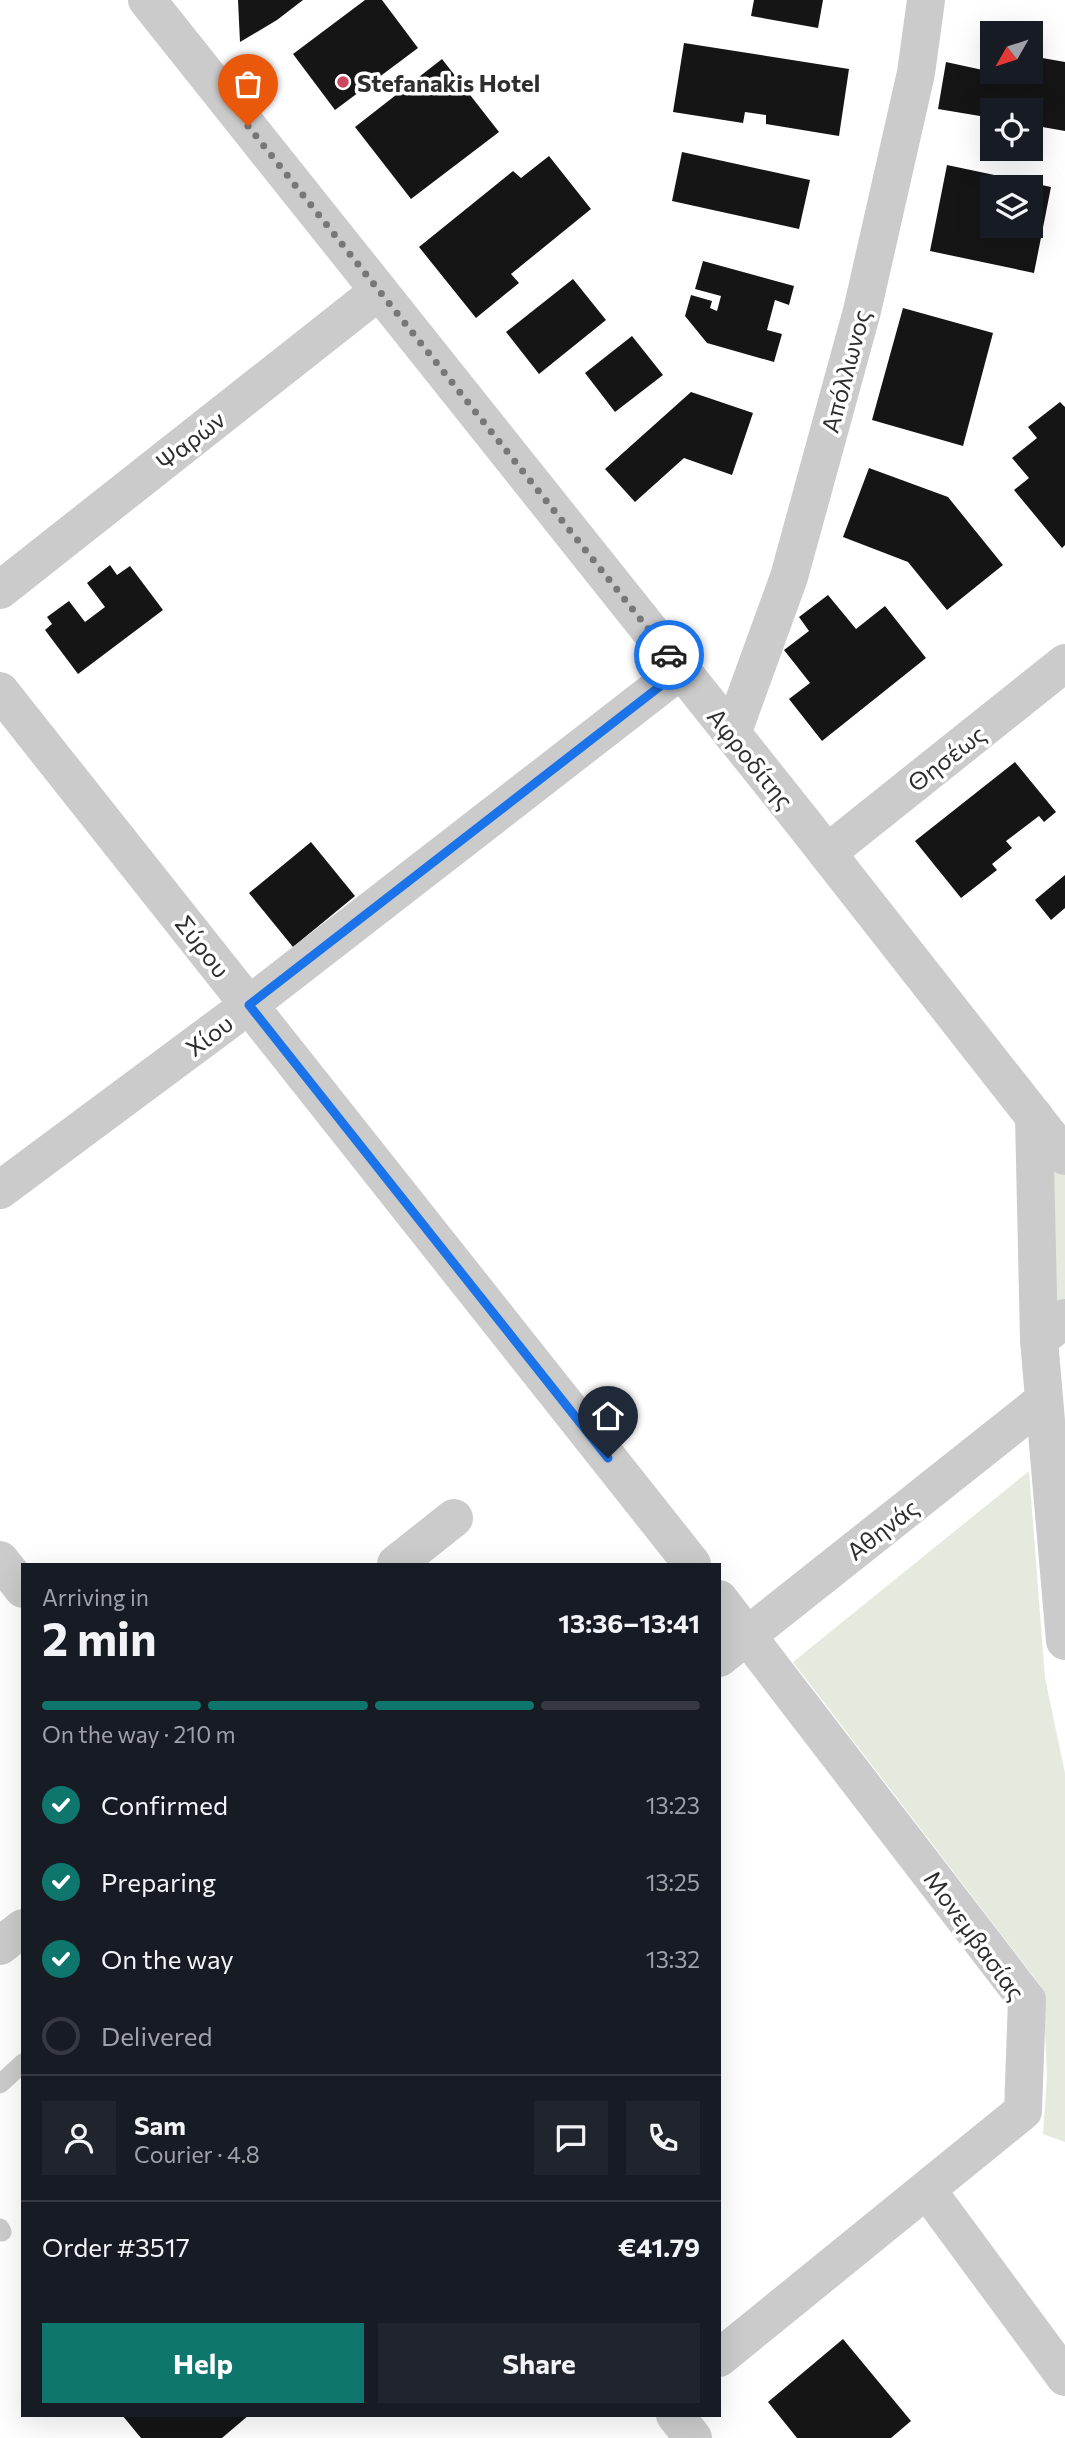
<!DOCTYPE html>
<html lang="en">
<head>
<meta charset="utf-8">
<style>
	body { margin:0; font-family:Commissioner,sans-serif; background:#20242c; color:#f1f3f6; height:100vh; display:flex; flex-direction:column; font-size:26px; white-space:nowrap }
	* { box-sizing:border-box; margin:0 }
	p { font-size:23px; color:#9ea1a6 }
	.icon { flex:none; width:38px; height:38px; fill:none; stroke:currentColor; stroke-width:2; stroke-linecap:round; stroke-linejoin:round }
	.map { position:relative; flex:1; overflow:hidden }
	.details { position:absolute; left:21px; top:1563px; width:700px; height:854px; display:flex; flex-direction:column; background:#171b24; border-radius:0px; box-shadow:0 7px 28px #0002 }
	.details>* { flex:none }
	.needle { width:46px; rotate:231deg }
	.controls { position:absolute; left:980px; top:21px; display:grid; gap:14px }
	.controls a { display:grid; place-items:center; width:63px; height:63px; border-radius:0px; background:#171b24; box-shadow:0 7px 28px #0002; font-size:35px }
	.pin { position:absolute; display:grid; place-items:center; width:60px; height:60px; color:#fff; margin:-72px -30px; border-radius:50% 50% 50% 0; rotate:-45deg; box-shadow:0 0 7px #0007 }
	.pin .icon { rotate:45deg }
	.courier { position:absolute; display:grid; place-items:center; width:70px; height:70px; margin:-35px; border:5px solid #1a73e8; border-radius:50%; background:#fff; color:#222; box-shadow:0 2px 9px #0007 }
	.overview em { font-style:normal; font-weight:700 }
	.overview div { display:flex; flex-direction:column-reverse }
	.overview { display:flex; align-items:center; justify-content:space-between; height:119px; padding:0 21px }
	h1 { font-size:46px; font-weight:700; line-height:52px }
	.bar { display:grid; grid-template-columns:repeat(4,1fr); gap:10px 7px; align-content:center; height:84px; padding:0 21px }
	.bar i { height:9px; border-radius:5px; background:#363941 }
	.bar .on { background:#0f766e }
	.bar p { grid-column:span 4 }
	.line { display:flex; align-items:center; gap:18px; padding:0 21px; border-top:2px solid #363941 }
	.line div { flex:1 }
	.round { display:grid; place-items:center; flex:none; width:74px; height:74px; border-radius:0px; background:#20242c }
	ol { padding:0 21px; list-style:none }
	li { display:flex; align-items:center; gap:21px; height:77px }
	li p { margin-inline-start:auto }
	li .icon { padding:7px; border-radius:50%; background:#0f766e; color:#fff; stroke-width:4 }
	li:last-child { color:#9ea1a6 }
	li i { width:38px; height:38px; border:4px solid #363941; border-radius:50% }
	.action { display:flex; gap:14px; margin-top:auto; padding:14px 21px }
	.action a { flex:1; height:80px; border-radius:0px; background:#0f766e; color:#fff; font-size:28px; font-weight:700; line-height:80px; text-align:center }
	.action a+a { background:#20242c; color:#f1f3f6 }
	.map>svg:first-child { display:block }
	.green { fill:#e6eade }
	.building { fill:#151515; fill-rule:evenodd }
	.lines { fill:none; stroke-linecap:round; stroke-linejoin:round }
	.service { stroke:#cbcbcb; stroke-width:19 }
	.minor { stroke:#cbcbcb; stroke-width:38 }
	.tertiary { stroke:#cbcbcb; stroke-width:38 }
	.done { stroke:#777; stroke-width:7; stroke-dasharray:0 12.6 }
	.route { stroke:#1a73e8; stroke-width:9 }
	.poi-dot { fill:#ce4760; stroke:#fff; stroke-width:2.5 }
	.labels { text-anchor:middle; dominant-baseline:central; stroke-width:7; stroke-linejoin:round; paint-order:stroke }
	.poi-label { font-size:24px; font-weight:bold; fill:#2e2e2e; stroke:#fff; text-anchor:start }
	.street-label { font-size:24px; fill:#2e2e2e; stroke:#fff }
</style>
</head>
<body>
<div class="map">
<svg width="1065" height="2438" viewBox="0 0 1065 2438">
	<rect width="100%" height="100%" fill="#fff"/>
	<g class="green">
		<path d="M1034,1116L1065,1155V1318L1039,1340Z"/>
		<path d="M1029,1471L1045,1678L1065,1773V2142L1043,2134L1047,2075L1043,1995L1040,1985L793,1662Z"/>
	</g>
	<g class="building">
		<path d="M238,0H303L277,20L240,42Z"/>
		<path d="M365,0H382L418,48L335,110L293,54Z"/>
		<path d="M754,0H823L818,28L751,16Z"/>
		<path d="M684,43L849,69L839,136L766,124V115L745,112L743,123L673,112Z"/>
		<path d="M1031,56L1065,62V131L1031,125V110H992V118L938,109L946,62L992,72H1031Z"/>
		<path d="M442,59L499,132L411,199L355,127Z"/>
		<path d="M682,152L810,180L799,229L672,201Z"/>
		<path d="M549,156L591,209L511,274L519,283L476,318L419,247L513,171L521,178Z"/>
		<path d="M947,165L1051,187L1034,273L930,251ZM992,187H1031V226H992Z"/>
		<path d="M703,261L794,286L789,305L775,300L767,330L782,334L774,362L707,343L685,316L691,295L712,301L710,308L717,311L721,296L695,289Z"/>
		<path d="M573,279L606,320L539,374L506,332Z"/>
		<path d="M903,308L993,333L963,446L872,420Z"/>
		<path d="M632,336L663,375L615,412L585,373Z"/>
		<path d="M691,392L753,413L732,475L684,458L635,502L605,469Z"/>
		<path d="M1060,402L1065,407V545L1062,548L1014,490L1029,478L1012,458L1037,438L1028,427Z"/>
		<path d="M869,468L948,497L1003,565L947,610L908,562L843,537Z"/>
		<path d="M110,565L117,575L130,566L163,610L78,674L45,630L52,624L47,617L69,601L85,622L105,607L87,583Z"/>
		<path d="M828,595L856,629L885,606L926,658L822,741L789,699L810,683L784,650L809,631L799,617Z"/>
		<path d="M1015,762L1056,812L1044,822L1039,816L1006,841L1012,848L992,864L997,870L961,898L915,841Z"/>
		<path d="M311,842L355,896L293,947L249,893Z"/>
		<path d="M1065,875V908L1051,920L1035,900Z"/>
		<path d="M843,2339L911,2421L891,2438H797L768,2402Z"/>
		<path d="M122,2415H249L222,2438H141Z"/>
	</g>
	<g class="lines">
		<g class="service">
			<path d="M0,2084L23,2063"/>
			<path d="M0,2228L2,2232"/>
		</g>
		<g class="minor">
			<path d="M0,691L692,1564"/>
			<path d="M1034,1116L1039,1340"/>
			<path d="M0,1190L249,1005L681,670"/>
			<path d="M1065,1318L1039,1340L1065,1641"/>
			<path d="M0,1560L23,1589"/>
			<path d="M396,1564L454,1518"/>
			<path d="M719,1599L1027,2000L1023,2111L719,2358"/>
			<path d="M719,1658L1044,1400"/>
			<path d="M0,1946L23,1928"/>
			<path d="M927,2190L1065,2377"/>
			<path d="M675,2415L693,2438"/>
		</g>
		<g class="tertiary">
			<path d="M147,0L805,825L1065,1156"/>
			<path d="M0,590L379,291"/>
			<path d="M732,734L789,577L862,311L916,73L926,0"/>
			<path d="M827,853L1065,663"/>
		</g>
	</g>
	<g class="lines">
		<path class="done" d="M248,126L669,655"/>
		<path class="route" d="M608,1458L249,1005L681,670L669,655"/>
	</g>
	<circle class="poi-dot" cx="343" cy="82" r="7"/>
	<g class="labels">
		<g class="poi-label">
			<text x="357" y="82">Stefanakis Hotel</text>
		</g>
		<g class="street-label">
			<text transform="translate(845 371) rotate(-75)">Απόλλωνος</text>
			<text transform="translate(190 440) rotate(-38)">Ψαρών</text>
			<text transform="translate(751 758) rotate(51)">Αφροδίτης</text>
			<text transform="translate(946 758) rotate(-38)">Θησέως</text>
			<text transform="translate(203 946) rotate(52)">Σύρου</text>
			<text transform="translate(209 1035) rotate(-37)">Χίου</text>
			<text transform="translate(882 1529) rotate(-38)">Αθηνάς</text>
			<text transform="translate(975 1935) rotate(54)">Movεμβασίας</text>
		</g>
	</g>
</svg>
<div class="controls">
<a><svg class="needle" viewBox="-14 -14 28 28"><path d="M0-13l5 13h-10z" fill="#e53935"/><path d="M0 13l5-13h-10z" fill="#9ea1a6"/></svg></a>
<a><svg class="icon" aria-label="locate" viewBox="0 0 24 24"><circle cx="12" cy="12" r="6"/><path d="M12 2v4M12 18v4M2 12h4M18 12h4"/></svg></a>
<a><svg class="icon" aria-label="layers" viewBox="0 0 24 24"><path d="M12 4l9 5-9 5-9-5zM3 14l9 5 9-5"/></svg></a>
</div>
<div class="pin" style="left:248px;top:126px;background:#ea580c"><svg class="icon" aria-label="bag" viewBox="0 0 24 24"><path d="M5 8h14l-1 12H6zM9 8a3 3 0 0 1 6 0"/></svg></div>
<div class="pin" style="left:608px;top:1458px;background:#1f2937"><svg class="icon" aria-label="home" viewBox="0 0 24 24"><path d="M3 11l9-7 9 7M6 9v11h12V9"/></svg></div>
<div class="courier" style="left:669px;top:655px"><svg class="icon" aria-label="car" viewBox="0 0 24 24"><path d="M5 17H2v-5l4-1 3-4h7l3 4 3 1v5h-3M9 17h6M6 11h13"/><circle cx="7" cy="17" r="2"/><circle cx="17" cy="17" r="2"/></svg></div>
<section class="details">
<div class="overview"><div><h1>2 min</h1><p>Arriving in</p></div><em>13:36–13:41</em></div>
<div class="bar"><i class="on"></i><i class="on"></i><i class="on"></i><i></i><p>On the way · 210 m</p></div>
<ol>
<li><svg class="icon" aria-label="check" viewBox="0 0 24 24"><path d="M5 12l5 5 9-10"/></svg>Confirmed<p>13:23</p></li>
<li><svg class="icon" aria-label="check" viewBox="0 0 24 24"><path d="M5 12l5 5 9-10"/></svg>Preparing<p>13:25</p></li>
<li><svg class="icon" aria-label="check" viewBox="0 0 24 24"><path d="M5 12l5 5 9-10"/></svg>On the way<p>13:32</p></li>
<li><i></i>Delivered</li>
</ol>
<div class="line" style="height:126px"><a class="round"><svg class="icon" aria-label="person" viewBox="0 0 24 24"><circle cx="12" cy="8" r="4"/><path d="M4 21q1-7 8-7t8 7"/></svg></a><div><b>Sam</b><p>Courier · 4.8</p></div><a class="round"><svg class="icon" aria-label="chat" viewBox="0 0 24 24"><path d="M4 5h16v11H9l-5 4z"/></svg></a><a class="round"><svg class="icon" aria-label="phone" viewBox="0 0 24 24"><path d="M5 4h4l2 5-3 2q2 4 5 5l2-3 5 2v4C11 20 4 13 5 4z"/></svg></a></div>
<div class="line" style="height:91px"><div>Order #3517</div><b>€41.79</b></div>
<div class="action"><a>Help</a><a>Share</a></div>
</section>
</div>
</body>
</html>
